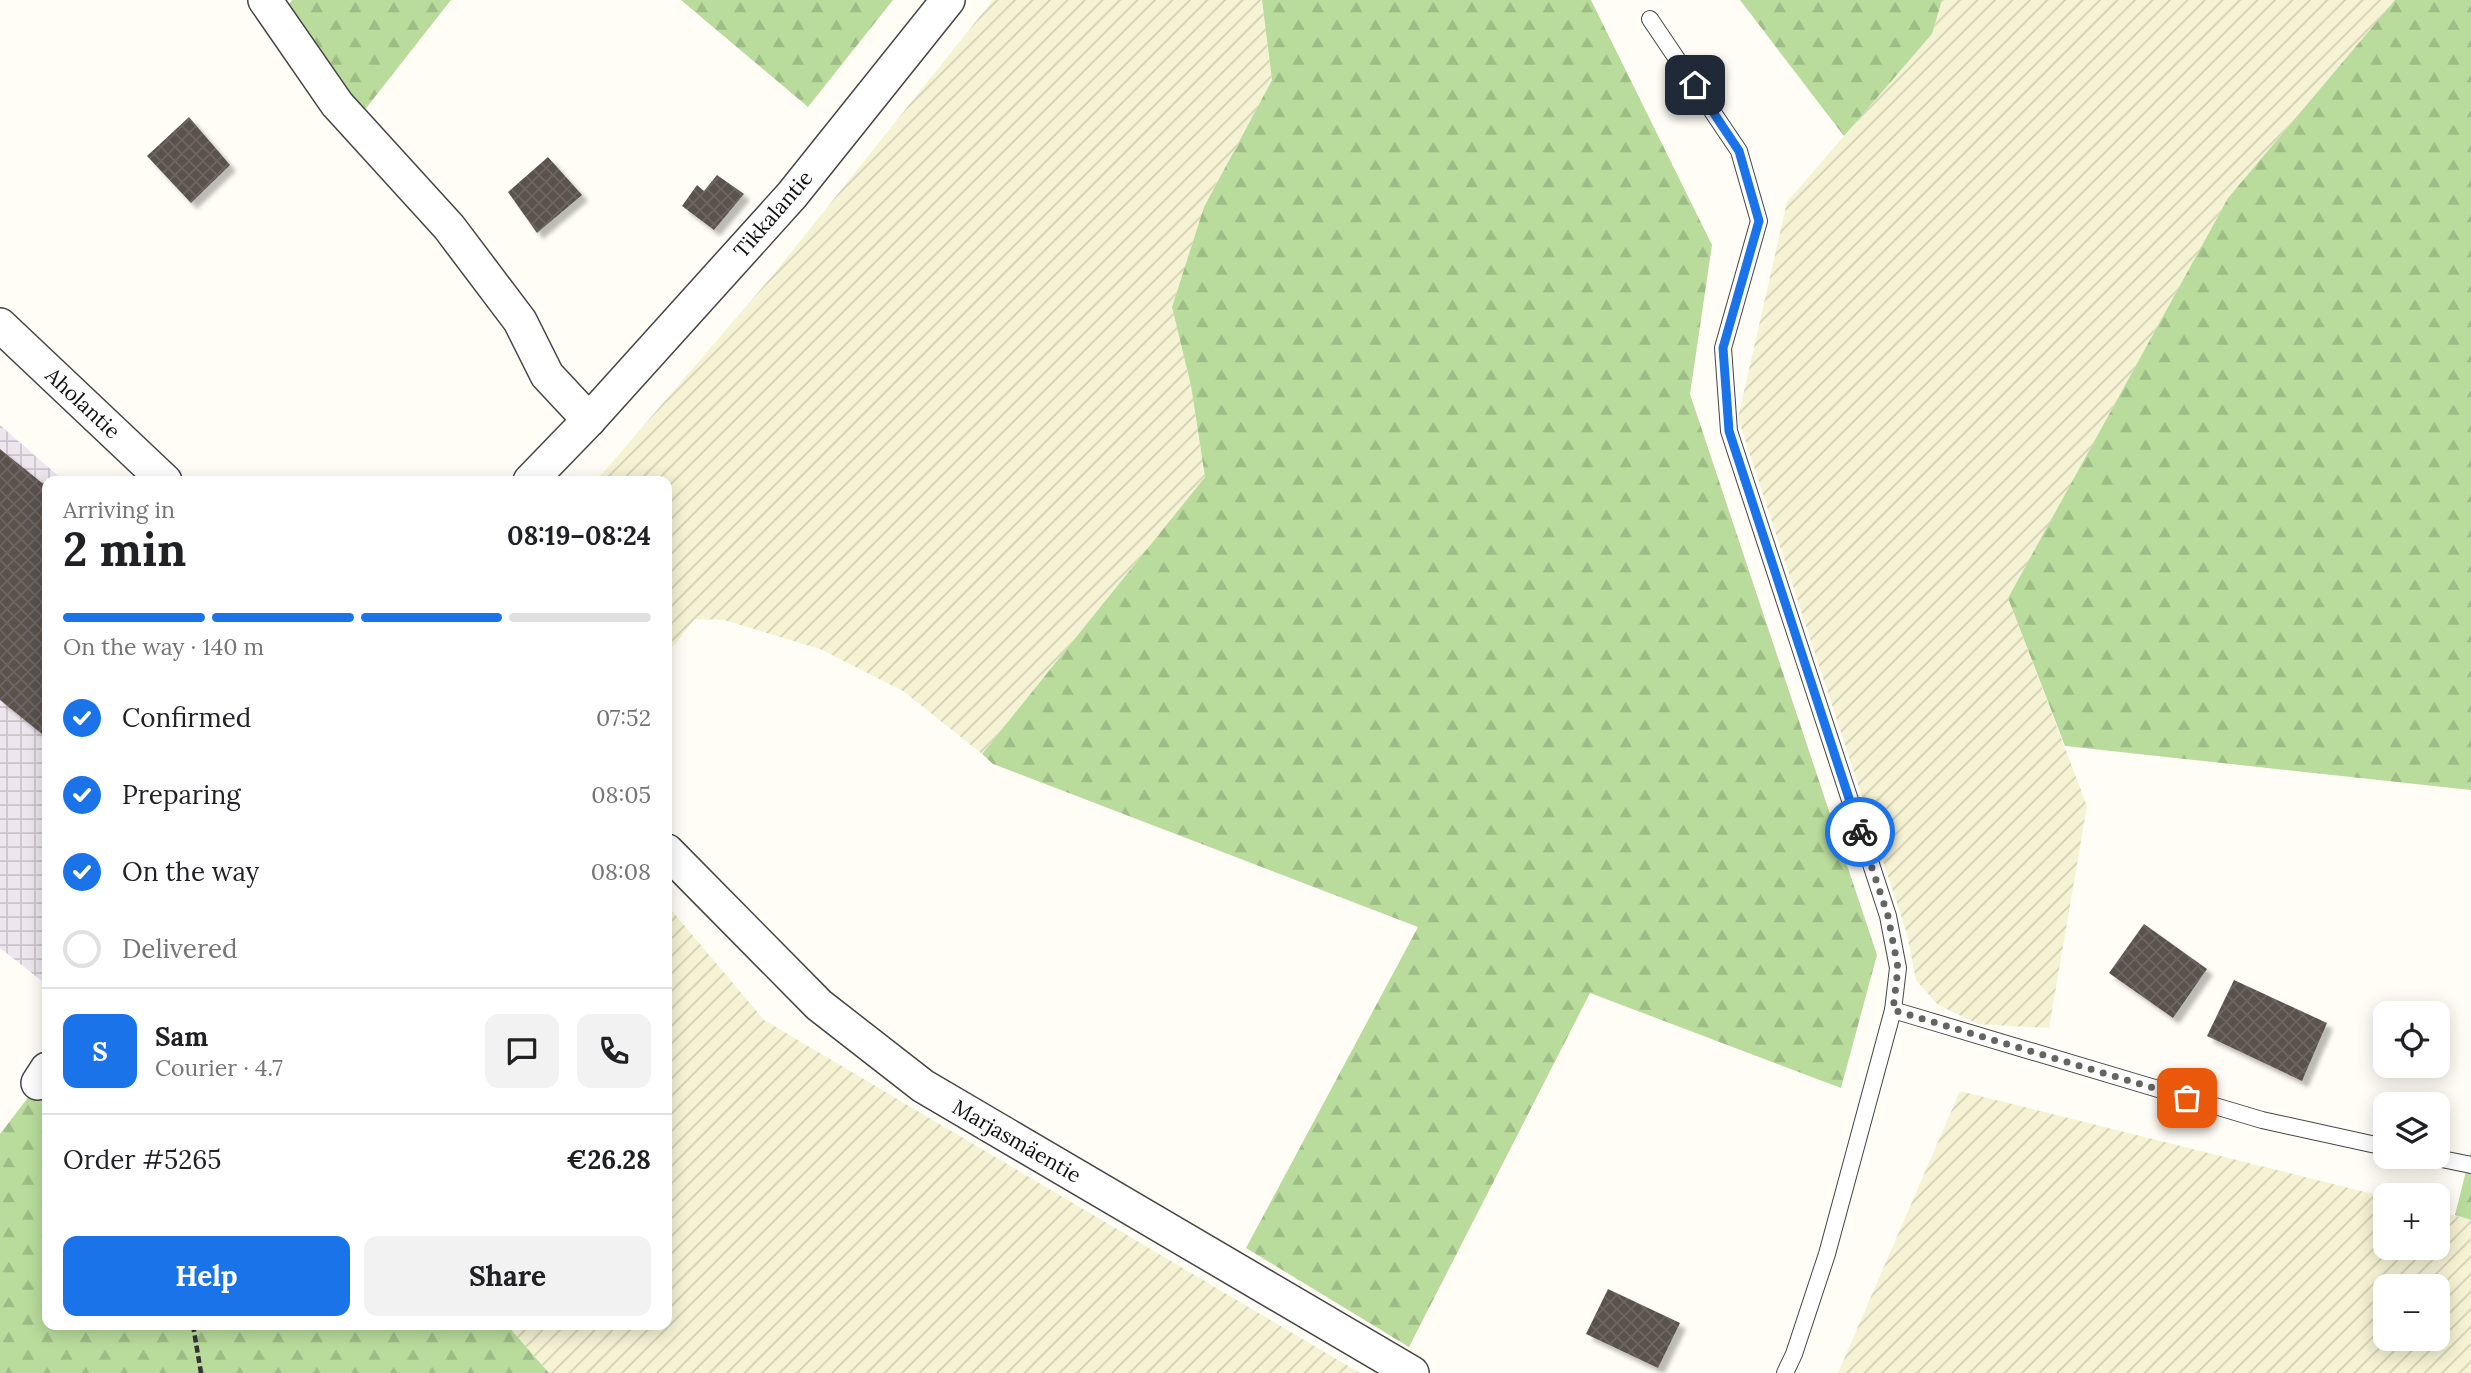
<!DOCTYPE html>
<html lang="en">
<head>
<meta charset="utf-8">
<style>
	body { margin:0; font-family:Lora,serif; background:#f2f2f2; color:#202124; height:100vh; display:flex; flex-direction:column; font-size:26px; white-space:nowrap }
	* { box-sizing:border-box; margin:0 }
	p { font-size:23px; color:#757577 }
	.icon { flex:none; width:38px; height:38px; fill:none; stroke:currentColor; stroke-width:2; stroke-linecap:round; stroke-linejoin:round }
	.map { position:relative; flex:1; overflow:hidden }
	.sheet { position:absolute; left:42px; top:476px; width:630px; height:854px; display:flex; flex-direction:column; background:#fff; border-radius:14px; box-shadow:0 4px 18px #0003 }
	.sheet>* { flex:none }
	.controls { position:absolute; left:2373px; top:1001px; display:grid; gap:14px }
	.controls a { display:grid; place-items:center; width:77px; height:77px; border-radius:14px; background:#fff; box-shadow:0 4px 18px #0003; font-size:35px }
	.pin { position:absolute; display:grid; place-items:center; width:60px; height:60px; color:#fff; margin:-30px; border-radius:14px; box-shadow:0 4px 10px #0006 }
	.courier { position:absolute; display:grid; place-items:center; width:70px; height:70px; margin:-35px; border:5px solid #1a73e8; border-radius:50%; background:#fff; color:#222; box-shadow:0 2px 9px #0007 }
	.head em { font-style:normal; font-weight:700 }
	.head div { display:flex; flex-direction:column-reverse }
	.head { display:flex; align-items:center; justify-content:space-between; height:119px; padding:0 21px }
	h1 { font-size:46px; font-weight:700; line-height:52px }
	.bar { display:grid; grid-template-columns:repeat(4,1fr); gap:10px 7px; align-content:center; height:84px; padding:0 21px }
	.bar i { height:9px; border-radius:5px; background:#e0e0e0 }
	.bar .selected { background:#1a73e8 }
	.bar p { grid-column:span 4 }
	.line { display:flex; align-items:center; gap:18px; padding:0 21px; border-top:2px solid #e0e0e0 }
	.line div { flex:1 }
	.round { display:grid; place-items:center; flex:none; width:74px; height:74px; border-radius:14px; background:#f2f2f2 }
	ol { padding:0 21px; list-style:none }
	li { display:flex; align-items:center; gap:21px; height:77px }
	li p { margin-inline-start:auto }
	li .icon { padding:7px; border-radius:50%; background:#1a73e8; color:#fff; stroke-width:4 }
	li:last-child { color:#757577 }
	li i { width:38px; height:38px; border:4px solid #e0e0e0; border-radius:50% }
	.button { display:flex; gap:14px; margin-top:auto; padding:14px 21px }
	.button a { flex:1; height:80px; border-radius:14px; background:#1a73e8; color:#fff; font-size:28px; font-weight:700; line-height:80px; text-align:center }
	.button a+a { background:#f2f2f2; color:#202124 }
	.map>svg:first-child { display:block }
	.industrial { fill:url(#industrial-grid) }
	.farmland { fill:url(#farmland-furrows); fill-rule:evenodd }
	.forest { fill:url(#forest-firs) }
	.building { fill:url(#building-cross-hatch); filter:url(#shadow) }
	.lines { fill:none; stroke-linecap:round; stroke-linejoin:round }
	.service-casing { stroke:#444; stroke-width:18 }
	.minor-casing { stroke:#444; stroke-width:36 }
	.path { stroke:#333; stroke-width:4.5; stroke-dasharray:7 3.5; stroke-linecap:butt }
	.service { stroke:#fff; stroke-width:16 }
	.minor { stroke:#fff; stroke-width:33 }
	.done { stroke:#646461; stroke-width:7; stroke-dasharray:0 12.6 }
	.route { stroke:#1a73e8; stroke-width:9 }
	.labels { text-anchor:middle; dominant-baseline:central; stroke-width:7; stroke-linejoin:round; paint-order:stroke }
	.street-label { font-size:21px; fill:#111; stroke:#fff }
</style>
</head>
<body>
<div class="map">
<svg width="2471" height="1373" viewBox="0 0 2471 1373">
	<defs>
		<pattern id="industrial-grid" width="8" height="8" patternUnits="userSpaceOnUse" patternTransform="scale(1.75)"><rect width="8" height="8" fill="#eee6ef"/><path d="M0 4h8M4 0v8" fill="none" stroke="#cbc4cc"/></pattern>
		<pattern id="farmland-furrows" width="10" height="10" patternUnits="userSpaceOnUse" patternTransform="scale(1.75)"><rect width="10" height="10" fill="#f6f3d4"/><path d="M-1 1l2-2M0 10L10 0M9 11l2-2" fill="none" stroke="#d2cfb5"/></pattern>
		<pattern id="forest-firs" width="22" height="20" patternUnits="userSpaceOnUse" patternTransform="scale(1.75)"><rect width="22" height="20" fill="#b9dc9c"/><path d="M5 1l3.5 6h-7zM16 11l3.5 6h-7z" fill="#9ebc85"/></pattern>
		<pattern id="building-cross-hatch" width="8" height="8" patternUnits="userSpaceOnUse" patternTransform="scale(1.75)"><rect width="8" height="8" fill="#5a524d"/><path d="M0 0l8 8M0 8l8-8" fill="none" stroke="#6d6662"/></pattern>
		<filter id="shadow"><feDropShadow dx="6" dy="6" stdDeviation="2" flood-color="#0004"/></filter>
	</defs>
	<rect width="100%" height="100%" fill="#fffdf5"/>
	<path class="industrial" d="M0,425L64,481H47V985L0,948Z"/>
	<g class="farmland">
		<path d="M993,0H1262L1272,80L1204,207L1172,307L1191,386L1205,477L982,754L903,691L820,649L724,620L695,619L667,654V481H596L773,275Z"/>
		<path d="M1942,0H2395L2228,198L2008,598L2087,806L2049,1028L1978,1024L1938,1005L1916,980L1907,934L1738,418L1787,202L1932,34Z"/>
		<path d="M667,905L764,1020L1360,1373H549L507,1325H667Z"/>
		<path d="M1960,1091L2385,1197V1248H2438V1211L2471,1220V1373H1838ZM2385,1286H2438V1339H2385Z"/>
	</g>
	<g class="forest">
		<path d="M292,0H451L363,112L287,7Z"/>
		<path d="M681,0H893L808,107Z"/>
		<path d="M1262,0H1591L1712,245L1690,394L1877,955L1841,1088L1590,993L1409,1347L1246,1248L1418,927L993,764L982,754L1205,477L1191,386L1172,307L1204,207L1272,80Z"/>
		<path d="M1740,0H1942L1932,34L1844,136Z"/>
		<path d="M2395,0H2471V790L2065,746L2008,598L2228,198Z"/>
		<path d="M47,1073V1325H507L549,1373H0V1134Z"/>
		<path d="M2471,1151V1220L2455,1215Z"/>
	</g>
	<g class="building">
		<path d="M189,117L230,165L191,203L147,156Z"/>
		<path d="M548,157L582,195L537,233L508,192Z"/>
		<path d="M717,175L744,194L714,230L682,206L697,185L704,191Z"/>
		<path d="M0,449L47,487V738L0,700Z"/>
		<path d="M2144,924L2207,969L2173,1018L2109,973Z"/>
		<path d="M2234,980L2327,1023L2302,1081L2207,1036Z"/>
		<path d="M1608,1289L1680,1323L1658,1368L1586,1334Z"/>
	</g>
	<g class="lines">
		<g class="service-casing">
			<g id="service">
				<path d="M1650,19L1739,151L1759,221L1723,348L1729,431L1888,916L1898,968L1893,1010L1827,1254L1794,1354L1785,1373"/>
				<path d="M1893,1010L2262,1120L2385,1147"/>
				<path d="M2432,1157L2471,1165"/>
			</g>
		</g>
		<g class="minor-casing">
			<g id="minor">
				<path d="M265,0L337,104L449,227L520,321L547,375L589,420"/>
				<path d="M0,325L165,481"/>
				<path d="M530,481L589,420L792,195L948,0"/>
				<path d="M667,851L819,1005L923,1086L1412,1373"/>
				<path d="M38,1083L47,1069"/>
			</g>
		</g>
		<path class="path" d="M193,1325L201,1373"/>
		<use href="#service" class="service"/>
		<use href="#minor" class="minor"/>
	</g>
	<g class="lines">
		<path class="done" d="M1860,832L1888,916L1898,968L1893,1010L2187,1098"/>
		<path class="route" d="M1695,85L1739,151L1759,221L1723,348L1729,431L1860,832"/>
	</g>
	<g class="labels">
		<g class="street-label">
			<text transform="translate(773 214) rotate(-49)">Tikkalantie</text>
			<text transform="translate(83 403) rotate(43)">Aholantie</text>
			<text transform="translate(1017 1141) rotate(30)">Marjasmäentie</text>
		</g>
	</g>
</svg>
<div class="controls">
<a><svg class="icon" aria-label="locate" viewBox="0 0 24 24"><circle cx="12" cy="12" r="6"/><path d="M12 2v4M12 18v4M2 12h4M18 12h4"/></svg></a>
<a><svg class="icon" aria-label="layers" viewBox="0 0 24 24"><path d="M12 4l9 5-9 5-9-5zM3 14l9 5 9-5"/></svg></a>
<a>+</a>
<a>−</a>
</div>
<div class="pin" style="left:2187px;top:1098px;background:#ea580c"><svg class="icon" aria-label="bag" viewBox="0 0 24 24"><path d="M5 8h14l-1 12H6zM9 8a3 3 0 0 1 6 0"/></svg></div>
<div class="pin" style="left:1695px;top:85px;background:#1f2937"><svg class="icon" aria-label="home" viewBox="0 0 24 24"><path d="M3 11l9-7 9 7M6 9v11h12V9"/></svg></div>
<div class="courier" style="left:1860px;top:832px"><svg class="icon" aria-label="bike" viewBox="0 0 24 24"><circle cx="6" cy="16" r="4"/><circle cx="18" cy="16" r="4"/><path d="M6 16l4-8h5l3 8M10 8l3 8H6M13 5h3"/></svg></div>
<section class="sheet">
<div class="head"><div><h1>2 min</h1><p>Arriving in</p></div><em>08:19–08:24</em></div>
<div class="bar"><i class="selected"></i><i class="selected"></i><i class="selected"></i><i></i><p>On the way · 140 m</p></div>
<ol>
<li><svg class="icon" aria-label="check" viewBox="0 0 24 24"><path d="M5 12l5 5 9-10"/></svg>Confirmed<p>07:52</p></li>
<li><svg class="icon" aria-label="check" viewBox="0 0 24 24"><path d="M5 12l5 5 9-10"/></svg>Preparing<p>08:05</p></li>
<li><svg class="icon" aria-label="check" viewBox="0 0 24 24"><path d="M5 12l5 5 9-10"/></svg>On the way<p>08:08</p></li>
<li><i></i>Delivered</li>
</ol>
<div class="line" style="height:126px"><b class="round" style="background:#1a73e8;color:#fff">S</b><div><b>Sam</b><p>Courier · 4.7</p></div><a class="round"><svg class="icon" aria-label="chat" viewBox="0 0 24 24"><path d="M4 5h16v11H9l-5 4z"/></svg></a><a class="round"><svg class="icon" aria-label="phone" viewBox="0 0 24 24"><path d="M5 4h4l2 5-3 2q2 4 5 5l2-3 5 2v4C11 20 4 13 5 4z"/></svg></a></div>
<div class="line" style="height:91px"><div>Order #5265</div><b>€26.28</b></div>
<div class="button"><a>Help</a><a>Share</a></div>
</section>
</div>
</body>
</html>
